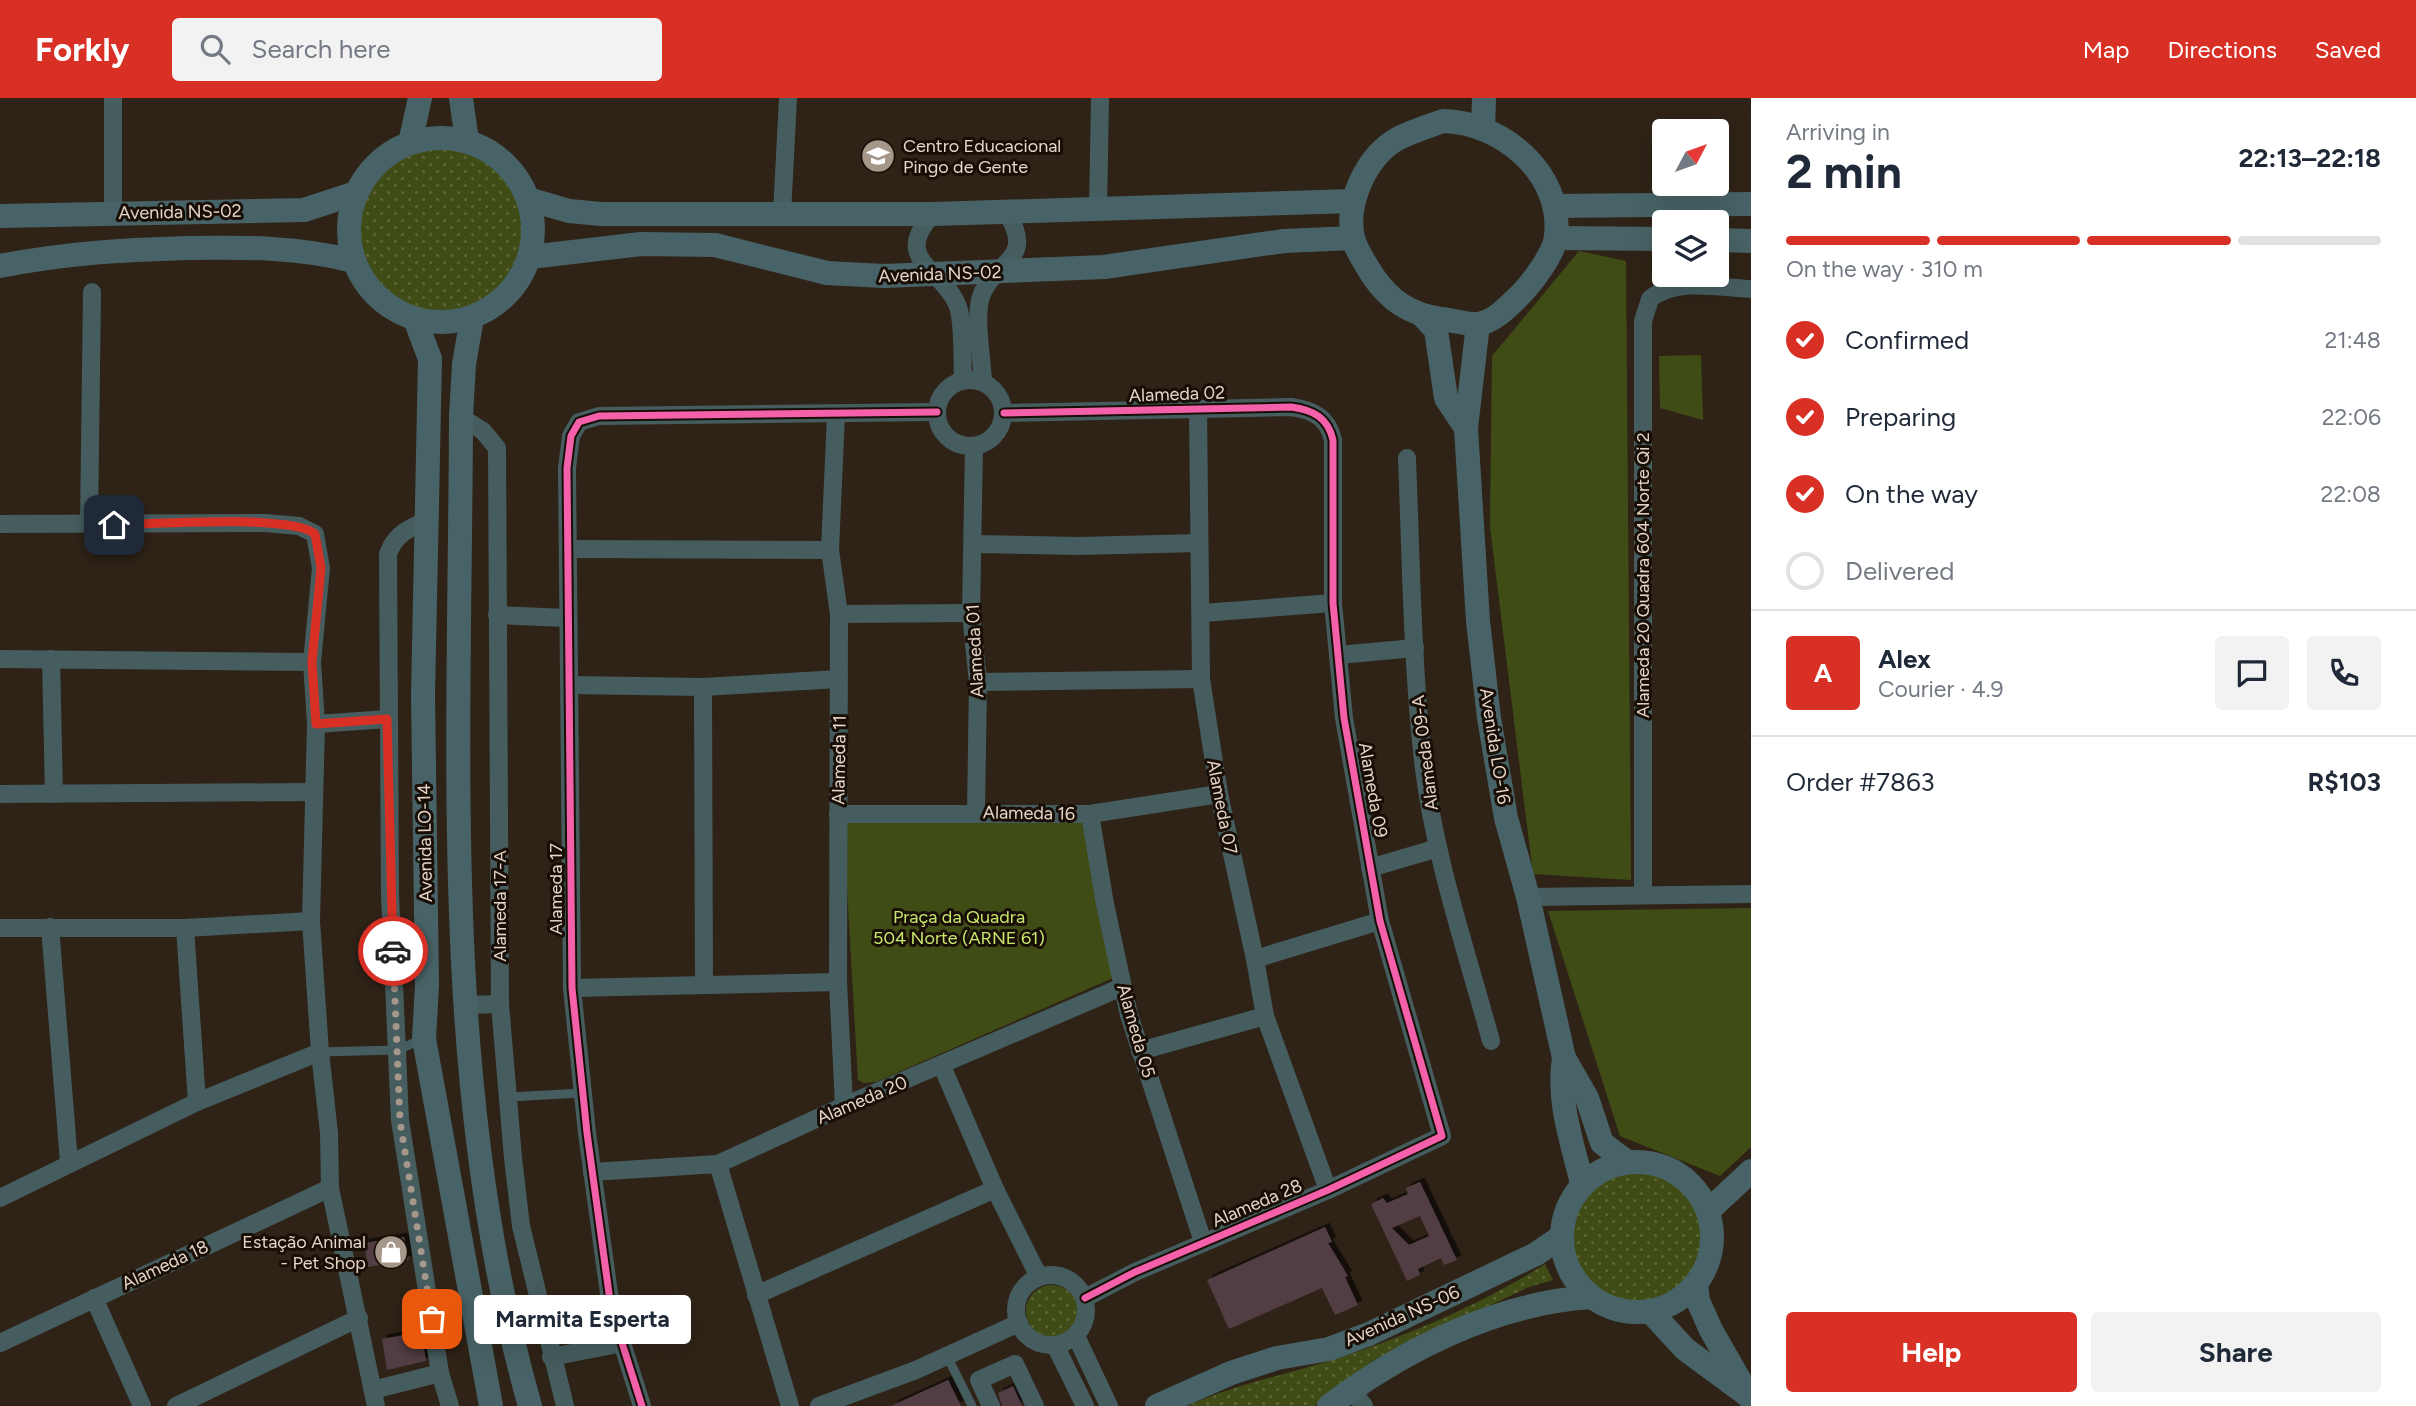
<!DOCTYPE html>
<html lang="en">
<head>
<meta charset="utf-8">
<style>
	body { margin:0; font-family:Figtree,sans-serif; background:#f2f2f3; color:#1f2937; height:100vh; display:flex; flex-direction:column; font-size:26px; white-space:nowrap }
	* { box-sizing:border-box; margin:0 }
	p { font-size:23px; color:#747a83 }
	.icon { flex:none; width:38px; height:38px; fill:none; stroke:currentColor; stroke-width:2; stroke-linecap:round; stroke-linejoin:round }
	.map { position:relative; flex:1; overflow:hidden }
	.sheet { display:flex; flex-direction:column; background:#fff; width:665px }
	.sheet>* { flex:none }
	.needle { width:46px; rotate:49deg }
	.buttons { position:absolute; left:1652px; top:21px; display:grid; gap:14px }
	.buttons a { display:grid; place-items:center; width:77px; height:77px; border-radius:7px; background:#fff; box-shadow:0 7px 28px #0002; font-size:35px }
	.pin { position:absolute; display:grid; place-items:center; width:60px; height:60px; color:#fff; margin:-30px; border-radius:14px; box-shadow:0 4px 10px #0006 }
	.courier { position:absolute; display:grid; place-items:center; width:70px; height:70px; margin:-35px; border:5px solid #d93025; border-radius:50%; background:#fff; color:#222; box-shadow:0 2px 9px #0007 }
	.bubble { position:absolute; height:49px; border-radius:7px; background:#fff; box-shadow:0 7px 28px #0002; font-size:23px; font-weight:700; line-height:49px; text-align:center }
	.head em { font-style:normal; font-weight:700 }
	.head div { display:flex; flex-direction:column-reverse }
	.head { display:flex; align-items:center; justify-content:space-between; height:119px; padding:0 35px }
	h1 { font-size:46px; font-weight:700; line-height:52px }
	.bar { display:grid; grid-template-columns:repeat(4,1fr); gap:10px 7px; align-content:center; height:84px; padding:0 35px }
	.bar i { height:9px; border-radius:5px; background:#e0e1e3 }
	.bar .active { background:#d93025 }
	.bar p { grid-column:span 4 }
	.line { display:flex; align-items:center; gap:18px; padding:0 35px; border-top:2px solid #e0e1e3 }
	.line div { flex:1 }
	.round { display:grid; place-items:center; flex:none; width:74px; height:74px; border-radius:7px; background:#f2f2f3 }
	ol { padding:0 35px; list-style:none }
	li { display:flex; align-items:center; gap:21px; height:77px }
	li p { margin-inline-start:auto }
	li .icon { padding:7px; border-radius:50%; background:#d93025; color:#fff; stroke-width:4 }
	li:last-child { color:#747a83 }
	li i { width:38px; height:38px; border:4px solid #e0e1e3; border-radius:50% }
	.primary-button { display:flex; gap:14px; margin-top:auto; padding:14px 35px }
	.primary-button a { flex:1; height:80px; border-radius:7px; background:#d93025; color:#fff; font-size:28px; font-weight:700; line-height:80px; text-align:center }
	.primary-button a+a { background:#f2f2f3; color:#1f2937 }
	header { display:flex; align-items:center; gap:42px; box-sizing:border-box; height:98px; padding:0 35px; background:#d93025; color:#fff }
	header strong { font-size:33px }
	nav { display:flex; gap:38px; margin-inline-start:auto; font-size:24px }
	.search { width:490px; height:63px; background:#f2f2f3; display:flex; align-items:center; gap:18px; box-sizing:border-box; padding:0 24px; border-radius:7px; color:#747a83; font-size:26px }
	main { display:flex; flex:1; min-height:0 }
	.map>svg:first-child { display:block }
	.grass { fill:url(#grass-dots) }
	.park { fill:#404c16 }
	.building { fill:#523e44; fill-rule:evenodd; filter:url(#shadow) }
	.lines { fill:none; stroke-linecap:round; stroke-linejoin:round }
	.lane { stroke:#465d60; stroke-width:9 }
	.street { stroke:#465d60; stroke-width:18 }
	.secondary { stroke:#486367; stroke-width:24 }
	.cycleway-casing { stroke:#180e06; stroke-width:11 }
	.cycleway { stroke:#f560ab; stroke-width:7 }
	.done { stroke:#a5978a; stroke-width:7; stroke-dasharray:0 12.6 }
	.route { stroke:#d93025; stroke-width:9 }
	.labels { text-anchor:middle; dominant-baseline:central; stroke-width:6; stroke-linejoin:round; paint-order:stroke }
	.poi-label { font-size:18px; fill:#e4d5c8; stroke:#180e06; text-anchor:start }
	.street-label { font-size:18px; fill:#e4d5c8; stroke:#180e06 }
	.park-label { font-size:18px; fill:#c7e76c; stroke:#180e06 }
</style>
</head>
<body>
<header>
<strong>Forkly</strong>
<div class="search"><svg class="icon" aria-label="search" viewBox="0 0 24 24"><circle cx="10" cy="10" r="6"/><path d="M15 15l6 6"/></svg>Search here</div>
<nav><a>Map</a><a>Directions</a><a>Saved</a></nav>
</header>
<main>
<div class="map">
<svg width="1751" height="1308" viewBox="0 0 1751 1308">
	<defs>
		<pattern id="grass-dots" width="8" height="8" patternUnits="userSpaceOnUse" patternTransform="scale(1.75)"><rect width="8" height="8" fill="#404c16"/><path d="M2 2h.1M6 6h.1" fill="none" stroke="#5b6536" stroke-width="1.8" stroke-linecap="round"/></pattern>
		<filter id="shadow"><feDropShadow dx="4.5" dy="-4.5" stdDeviation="0" flood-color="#0009"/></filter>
	</defs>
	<rect width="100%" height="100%" fill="#2f2317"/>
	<g class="grass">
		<circle cx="441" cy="132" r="84"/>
		<circle cx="1636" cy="1138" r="66"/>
		<path d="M1545,1166L1553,1182L1529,1189L1374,1262L1315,1308H1188C1235,1286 1286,1277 1335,1261C1404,1239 1484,1205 1545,1166Z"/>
		<circle cx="1052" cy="1213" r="26"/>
	</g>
	<g class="park">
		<path d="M1579,153L1626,163L1631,782L1533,776L1490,429L1492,258Z"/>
		<path d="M1701,257L1703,322L1660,310L1659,258Z"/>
		<path d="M1083,720L1113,880L876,984L864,985L858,982L843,721Z"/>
		<path d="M1751,810V1049L1720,1078L1620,1038L1548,813Z"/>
	</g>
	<g class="building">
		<path d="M1420,1084L1457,1162L1444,1167L1441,1160L1418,1171L1420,1177L1407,1183L1371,1106L1383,1100L1387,1105L1408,1096L1406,1090ZM1420,1118L1429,1138L1409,1147L1392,1130Z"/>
		<path d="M1325,1129L1332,1144L1328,1145L1348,1178L1345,1179L1358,1207L1335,1217L1322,1190L1229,1231L1207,1182Z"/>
		<path d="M404,1139L409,1162L368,1169L364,1145Z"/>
		<path d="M421,1234L426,1263L387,1272L382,1241Z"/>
		<path d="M948,1282L961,1308H891Z"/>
		<path d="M1013,1288L1022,1308H1002L998,1295Z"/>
	</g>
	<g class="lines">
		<g class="lane">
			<path d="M320,954L397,952L421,942"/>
			<path d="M508,999L583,995"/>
			<path d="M947,1258L972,1308"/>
		</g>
		<g class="street">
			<path d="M1098,113L1100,0"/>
			<path d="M113,115V0"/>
			<path d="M782,116L788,0"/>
			<path d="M933,116C891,162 941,169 957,206C964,222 962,263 963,282"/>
			<circle cx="970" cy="315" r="33"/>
			<path d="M983,284C982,261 975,223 980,202C990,163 1039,164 1006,114"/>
			<path d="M1198,312L1201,581L1219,696L1255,861L1265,918L1328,1092"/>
			<path d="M1004,315L1291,309C1314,312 1328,320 1333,342V505L1344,620L1380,823L1442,1038L1328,1092L1135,1174L1085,1200"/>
			<path d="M836,316L830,452L839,516L838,884L844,1008"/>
			<path d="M461,319L483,333L497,350L500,906L513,1060L521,1128L565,1308"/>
			<path d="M974,348L971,515L978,584L976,715"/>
			<path d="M1407,360C1411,461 1412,563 1423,663C1434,759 1466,851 1491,943"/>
			<path d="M428,422C409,430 395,436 388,456L390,797L400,1022L440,1275L450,1308"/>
			<path d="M0,426L265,425L299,428L315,436L321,470L312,564L316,626L311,823L320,954L329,1035L330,1090L376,1308"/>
			<path d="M89,427L92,194"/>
			<path d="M973,446L1078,448L1199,445"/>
			<path d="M568,451L830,452"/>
			<path d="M1202,515L1333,505"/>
			<path d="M839,516L971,515"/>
			<path d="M497,517L566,520"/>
			<path d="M1338,557L1415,550"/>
			<path d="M0,561L312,564"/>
			<path d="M51,561L54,696"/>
			<path d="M978,584L1201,581"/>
			<path d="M570,587L703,589L839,581"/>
			<path d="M703,589L704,886"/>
			<path d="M316,626L388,621"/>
			<path d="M0,696L313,694"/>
			<path d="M838,716H1090L1219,696"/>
			<path d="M1090,716L1105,806L1129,917L1203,1144"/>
			<path d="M1370,770L1438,750"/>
			<path d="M1643,796V223L1650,201C1675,179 1721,190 1751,191"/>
			<path d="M1528,799L1751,796"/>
			<path d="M50,829L69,1064"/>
			<path d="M0,830H185L311,823"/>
			<path d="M185,830L197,1004"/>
			<path d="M1255,861L1380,823"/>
			<path d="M572,890L838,884"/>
			<path d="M466,907L500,906"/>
			<path d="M1140,953L1265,918"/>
			<path d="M942,968L995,1091L1039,1179"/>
			<path d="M718,1066L790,1308"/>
			<path d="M592,1074L718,1066L844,1008L1122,889"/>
			<path d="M0,1100L197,1004L320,954"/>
			<circle cx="1051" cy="1212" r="35"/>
			<path d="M756,1197L995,1091"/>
			<path d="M94,1200L142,1308"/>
			<path d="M1076,1238L1109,1308"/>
			<path d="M0,1245L330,1090"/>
			<path d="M1055,1247L1085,1308"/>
			<path d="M551,1259L623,1245"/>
			<path d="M1351,1291L1364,1308"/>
			<path d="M373,1292L440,1275"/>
			<path d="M176,1308L359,1220"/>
			<path d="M642,1308L611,1210L587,1035L572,890L567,370L571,338L579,324L599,318L937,314"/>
			<path d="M819,1308L916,1272L1019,1225"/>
			<path d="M991,1308L979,1282L1015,1266L1035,1308"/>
		</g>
		<g class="secondary">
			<path d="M461,0L467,43"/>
			<path d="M1443,23C1501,24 1563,75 1556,138C1555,155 1530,188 1517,200C1507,210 1493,224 1478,226C1467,227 1452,222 1441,221C1410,216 1390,203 1373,178C1366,167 1356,152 1353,140C1345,104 1367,57 1399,40C1413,33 1429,28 1443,23Z"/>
			<path d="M1483,30L1484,0"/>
			<circle cx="441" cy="132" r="92"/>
			<path d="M410,45L420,0"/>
			<path d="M528,101L569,113L601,116H933L1354,103"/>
			<path d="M1554,108L1751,106"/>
			<path d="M0,118L304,112L356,95"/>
			<path d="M1557,140L1664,141"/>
			<path d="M1717,142L1751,143"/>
			<path d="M530,159L641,146L715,147L827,175L884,178L1104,169L1284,143L1353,140"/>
			<path d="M0,168C67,155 120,152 188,150C245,149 298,149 354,163"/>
			<path d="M1423,218L1436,232L1446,300L1466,330"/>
			<path d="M472,220L464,266L461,319C460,648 439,989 530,1308"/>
			<path d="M415,221L430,261L423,597L427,887L424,941L491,1308"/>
			<path d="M1478,226L1466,330L1478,523L1489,620L1506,720L1528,799L1564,960L1587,1000L1602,1045L1626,1063"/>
			<path d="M1564,960C1557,1002 1572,1044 1582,1085"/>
			<circle cx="1637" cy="1139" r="75"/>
			<path d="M1708,1113L1751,1073"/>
			<path d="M1696,1186L1698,1203L1711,1232L1751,1302"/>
			<path d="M1650,1213L1685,1251L1746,1296"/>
			<path d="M1157,1308L1231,1275L1277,1260L1329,1251L1369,1236L1536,1156L1561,1139"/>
			<path d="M1329,1308C1403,1252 1497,1205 1591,1199"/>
		</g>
		<g class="cycleway-casing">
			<g id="cycleway">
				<path d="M1004,315L1291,309C1314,312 1328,320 1333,342V505L1344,620L1380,823L1442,1038L1328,1092L1135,1174L1085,1200"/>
				<path d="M642,1308L611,1210L587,1035L572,890L567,370L571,338L579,324L599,318L937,314"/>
			</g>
		</g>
		<use href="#cycleway" class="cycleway"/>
	</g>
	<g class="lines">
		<path class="done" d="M393,853L400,1023L432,1221"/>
		<path class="route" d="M114,427C151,426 292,416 315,436L321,470L312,564L316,626L387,621L393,853"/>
	</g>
	<defs>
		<g id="school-disc" transform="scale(1.75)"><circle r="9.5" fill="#a5978a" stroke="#180e06"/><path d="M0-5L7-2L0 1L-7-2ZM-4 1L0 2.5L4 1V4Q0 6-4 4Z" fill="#fff"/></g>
		<g id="shop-disc" transform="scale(1.75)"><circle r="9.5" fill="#a5978a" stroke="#180e06"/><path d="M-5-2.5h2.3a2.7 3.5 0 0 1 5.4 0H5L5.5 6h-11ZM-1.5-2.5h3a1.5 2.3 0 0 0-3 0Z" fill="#fff"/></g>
	</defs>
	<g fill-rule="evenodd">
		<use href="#school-disc" x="878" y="58"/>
		<use href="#shop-disc" x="391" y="1154"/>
	</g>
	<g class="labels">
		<g class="poi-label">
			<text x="903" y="48">Centro Educacional<tspan x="903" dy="21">Pingo de Gente</tspan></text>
			<text x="366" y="1144" text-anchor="end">Estação Animal<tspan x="366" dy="21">- Pet Shop</tspan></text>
		</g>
		<g class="street-label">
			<text transform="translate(180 114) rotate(-1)">Avenida NS-02</text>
			<text transform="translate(940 176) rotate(-2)">Avenida NS-02</text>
			<text transform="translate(1177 296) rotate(-2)">Alameda 02</text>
			<text transform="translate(1643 477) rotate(-90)">Alameda 20 Quadra 604 Norte Qi 2</text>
			<text transform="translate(975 553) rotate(-93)">Alameda 01</text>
			<text transform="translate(1495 648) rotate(81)">Avenida LO-16</text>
			<text transform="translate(1425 655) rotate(-97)">Alameda 09-A</text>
			<text transform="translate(839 662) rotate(-89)">Alameda 11</text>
			<text transform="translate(1373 692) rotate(80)">Alameda 09</text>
			<text transform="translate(1222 709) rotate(79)">Alameda 07</text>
			<text transform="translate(1029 715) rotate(1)">Alameda 16</text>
			<text transform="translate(425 745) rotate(-91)">Avenida LO-14</text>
			<text transform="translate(556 791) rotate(-90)">Alameda 17</text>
			<text transform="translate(500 808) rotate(-90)">Alameda 17-A</text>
			<text transform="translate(1136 933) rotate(74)">Alameda 05</text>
			<text transform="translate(862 1002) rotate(-23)">Alameda 20</text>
			<text transform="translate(1257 1105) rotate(-23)">Alameda 28</text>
			<text transform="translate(165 1167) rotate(-25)">Alameda 18</text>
			<text transform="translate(1402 1218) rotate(-24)">Avenida NS-06</text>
		</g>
		<g class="park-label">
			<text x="959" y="819">Praça da Quadra<tspan x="959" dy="21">504 Norte (ARNE 61)</tspan></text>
		</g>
	</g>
</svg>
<div class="buttons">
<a><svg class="needle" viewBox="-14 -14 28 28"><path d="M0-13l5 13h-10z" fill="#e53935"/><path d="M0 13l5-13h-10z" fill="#747a83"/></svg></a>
<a><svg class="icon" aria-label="layers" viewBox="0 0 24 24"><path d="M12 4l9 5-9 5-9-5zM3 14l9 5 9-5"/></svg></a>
</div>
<div class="pin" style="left:432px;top:1221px;background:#ea580c"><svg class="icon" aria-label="bag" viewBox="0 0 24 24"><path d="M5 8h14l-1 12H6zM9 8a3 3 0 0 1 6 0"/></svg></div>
<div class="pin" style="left:114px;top:427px;background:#1f2937"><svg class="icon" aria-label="home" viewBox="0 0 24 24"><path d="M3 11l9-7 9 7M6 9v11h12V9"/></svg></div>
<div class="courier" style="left:393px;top:853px"><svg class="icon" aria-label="car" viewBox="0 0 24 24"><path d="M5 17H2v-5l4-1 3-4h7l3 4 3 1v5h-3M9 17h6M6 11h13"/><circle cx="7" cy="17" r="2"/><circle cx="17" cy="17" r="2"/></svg></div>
<div class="bubble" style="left:474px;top:1197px;width:217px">Marmita Esperta</div>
</div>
<section class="sheet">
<div class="head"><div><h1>2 min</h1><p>Arriving in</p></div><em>22:13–22:18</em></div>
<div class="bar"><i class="active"></i><i class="active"></i><i class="active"></i><i></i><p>On the way · 310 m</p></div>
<ol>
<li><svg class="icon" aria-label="check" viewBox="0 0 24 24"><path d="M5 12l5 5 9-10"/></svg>Confirmed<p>21:48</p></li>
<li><svg class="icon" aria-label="check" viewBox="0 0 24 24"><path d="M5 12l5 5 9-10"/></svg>Preparing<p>22:06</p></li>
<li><svg class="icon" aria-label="check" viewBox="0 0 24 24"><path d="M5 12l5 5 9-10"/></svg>On the way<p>22:08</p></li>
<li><i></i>Delivered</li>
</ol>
<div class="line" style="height:126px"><b class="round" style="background:#d93025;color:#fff">A</b><div><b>Alex</b><p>Courier · 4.9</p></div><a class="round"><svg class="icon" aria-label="chat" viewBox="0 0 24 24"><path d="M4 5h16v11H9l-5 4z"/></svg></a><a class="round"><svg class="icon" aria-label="phone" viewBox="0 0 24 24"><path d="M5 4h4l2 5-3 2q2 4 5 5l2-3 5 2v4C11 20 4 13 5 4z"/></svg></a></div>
<div class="line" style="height:91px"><div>Order #7863</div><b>R$103</b></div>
<div class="primary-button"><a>Help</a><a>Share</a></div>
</section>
</main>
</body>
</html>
